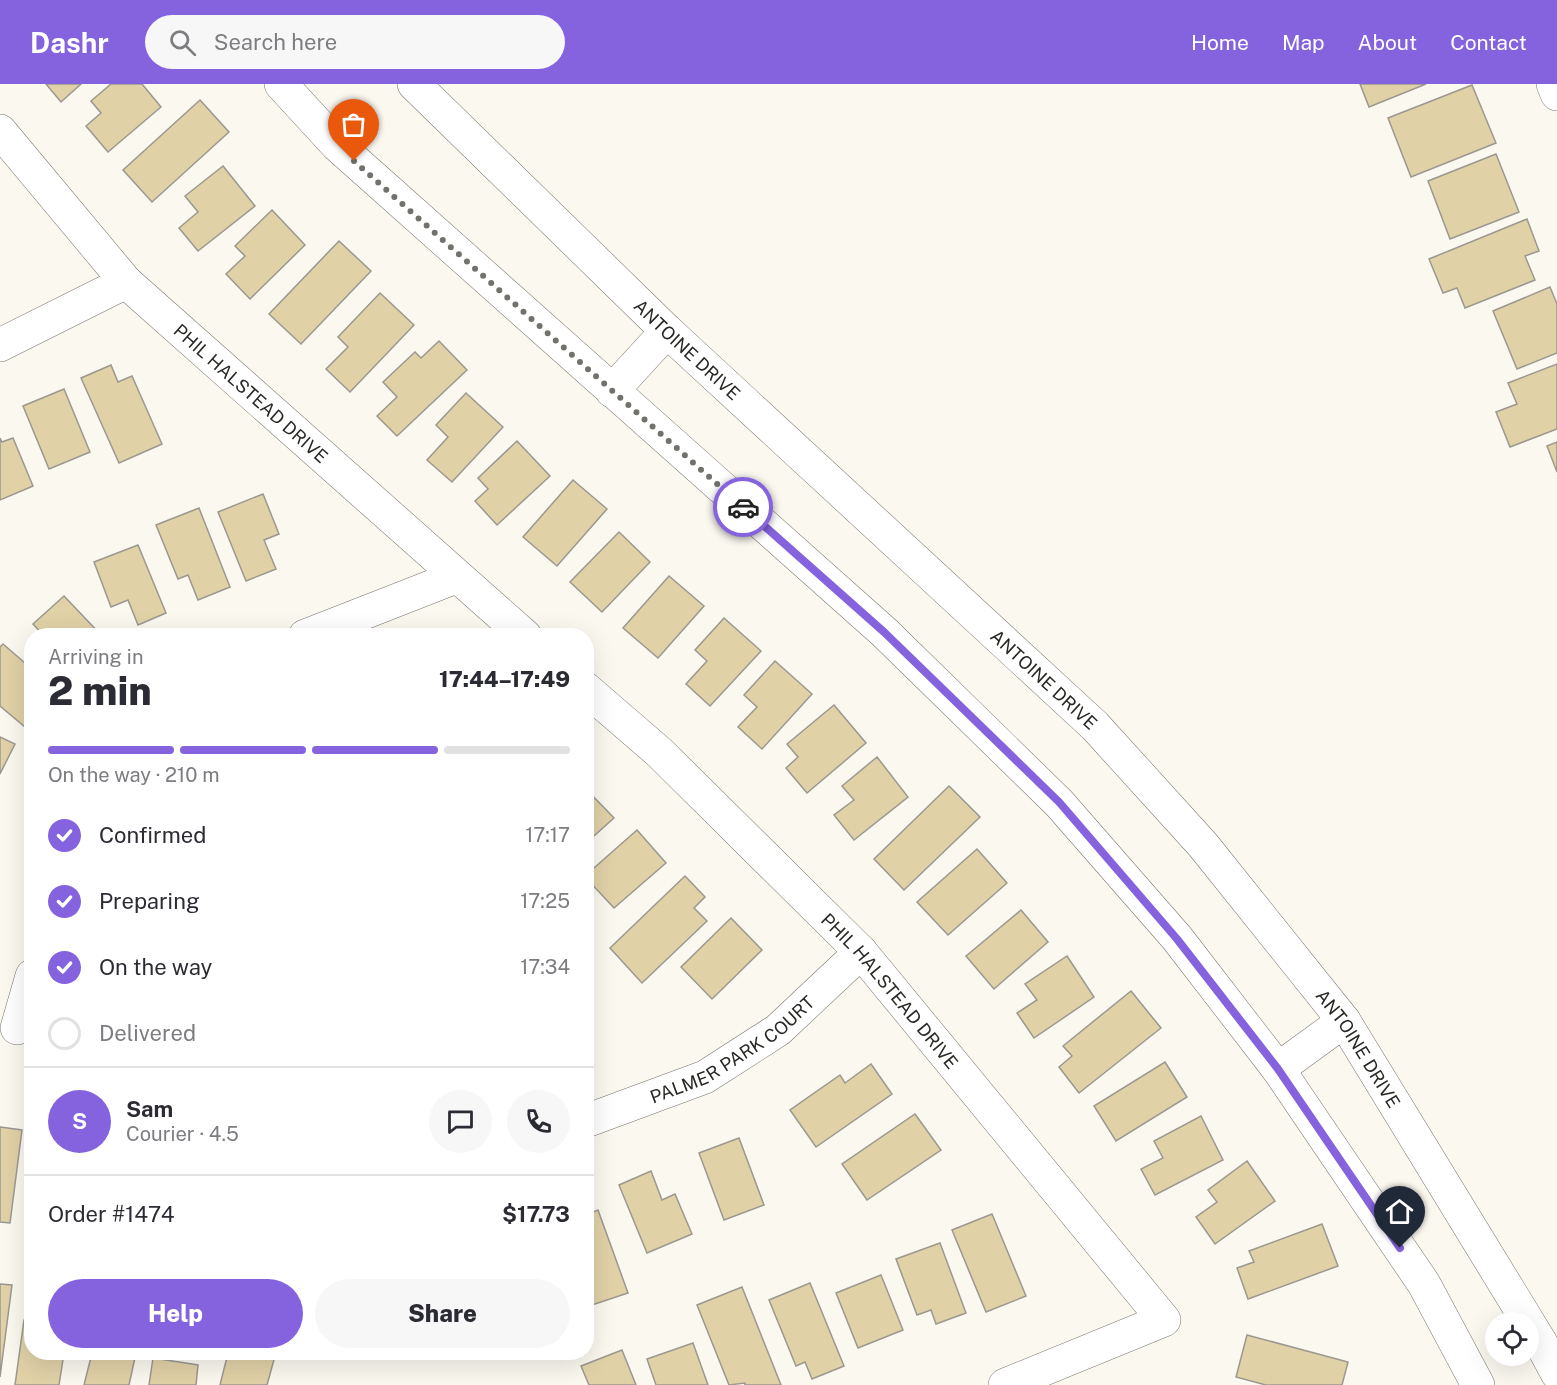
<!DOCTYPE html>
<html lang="en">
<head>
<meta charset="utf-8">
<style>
	body { margin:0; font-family:"Public Sans",sans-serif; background:#f7f7f7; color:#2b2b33; height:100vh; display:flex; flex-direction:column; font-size:22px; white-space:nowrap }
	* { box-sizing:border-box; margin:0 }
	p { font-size:20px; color:#7c7c81 }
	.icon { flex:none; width:33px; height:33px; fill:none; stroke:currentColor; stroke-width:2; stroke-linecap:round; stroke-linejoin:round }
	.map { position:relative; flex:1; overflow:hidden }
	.details { position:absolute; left:24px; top:544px; width:570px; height:732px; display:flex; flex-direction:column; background:#fff; border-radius:24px; box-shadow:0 6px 24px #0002 }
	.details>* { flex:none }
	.controls { position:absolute; left:1485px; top:1228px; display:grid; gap:12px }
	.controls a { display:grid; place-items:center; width:54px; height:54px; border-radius:50%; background:#fff; box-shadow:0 6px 24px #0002; font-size:30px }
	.pin { position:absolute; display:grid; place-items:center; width:51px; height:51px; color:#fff; margin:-62px -26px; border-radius:50% 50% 50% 0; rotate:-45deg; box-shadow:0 0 6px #0007 }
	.pin .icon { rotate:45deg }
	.courier { position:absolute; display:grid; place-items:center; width:60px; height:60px; margin:-30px; border:4px solid #8563de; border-radius:50%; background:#fff; color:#222; box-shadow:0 2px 8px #0007 }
	.head em { font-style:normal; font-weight:800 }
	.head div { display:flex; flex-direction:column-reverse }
	.head { display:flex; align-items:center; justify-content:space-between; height:102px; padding:0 24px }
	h1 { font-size:39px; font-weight:800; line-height:45px }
	.bar { display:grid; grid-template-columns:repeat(4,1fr); gap:9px 6px; align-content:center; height:72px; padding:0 24px }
	.bar i { height:8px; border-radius:4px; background:#e1e1e2 }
	.bar .on { background:#8563de }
	.bar p { grid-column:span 4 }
	.line { display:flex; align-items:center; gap:15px; padding:0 24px; border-top:2px solid #e1e1e2 }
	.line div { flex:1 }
	.round { display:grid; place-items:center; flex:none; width:63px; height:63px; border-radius:32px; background:#f7f7f7 }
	ol { padding:0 24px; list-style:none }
	li { display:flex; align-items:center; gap:18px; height:66px }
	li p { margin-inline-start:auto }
	li .icon { padding:6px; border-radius:50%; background:#8563de; color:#fff; stroke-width:4 }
	li:last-child { color:#7c7c81 }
	li i { width:33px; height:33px; border:3px solid #e1e1e2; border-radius:50% }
	.action { display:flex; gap:12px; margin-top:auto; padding:12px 24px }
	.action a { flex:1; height:69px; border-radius:36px; background:#8563de; color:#fff; font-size:24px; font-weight:800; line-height:69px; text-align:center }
	.action a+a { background:#f7f7f7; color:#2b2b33 }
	header { display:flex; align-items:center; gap:36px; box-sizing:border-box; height:84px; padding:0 30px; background:#8563de; color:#fff }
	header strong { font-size:28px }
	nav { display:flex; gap:33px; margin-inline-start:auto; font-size:21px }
	.search { width:420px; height:54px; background:#f7f7f7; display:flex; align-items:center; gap:15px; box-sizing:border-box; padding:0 21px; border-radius:33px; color:#7c7c81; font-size:22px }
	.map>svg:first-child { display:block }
	.building { fill:#e0d1a7; stroke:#9b9890; stroke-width:1.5 }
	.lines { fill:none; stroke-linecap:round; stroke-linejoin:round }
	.street-casing { stroke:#78766e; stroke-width:34 }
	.secondary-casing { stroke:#78766e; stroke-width:34 }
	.street { stroke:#fff; stroke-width:33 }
	.secondary { stroke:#fff; stroke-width:33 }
	.done { stroke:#72716c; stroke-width:6; stroke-dasharray:0 10.8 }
	.route { stroke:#8563de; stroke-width:8 }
	.labels { text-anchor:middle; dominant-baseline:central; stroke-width:4.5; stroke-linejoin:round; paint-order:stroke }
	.street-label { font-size:18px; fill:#292825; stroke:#fff }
</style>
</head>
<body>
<header>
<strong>Dashr</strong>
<div class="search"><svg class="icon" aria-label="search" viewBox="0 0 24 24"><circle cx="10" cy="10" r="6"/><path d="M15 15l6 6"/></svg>Search here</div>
<nav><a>Home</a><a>Map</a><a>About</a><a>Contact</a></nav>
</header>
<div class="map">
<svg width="1557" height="1301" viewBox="0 0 1557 1301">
	<rect width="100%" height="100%" fill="#fbf8f0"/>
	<g class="building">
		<path d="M46,0H81L61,18Z"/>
		<path d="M111,0H142L161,23L108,68L86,42L101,29L91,17Z"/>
		<path d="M1360,0H1426L1369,23Z"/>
		<path d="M1472,1L1496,59L1411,93L1388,34Z"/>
		<path d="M200,16L229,48L152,118L123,86Z"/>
		<path d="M1496,70L1519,128L1450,155L1428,97Z"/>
		<path d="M223,82L255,122L198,167L179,144L198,128L185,112Z"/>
		<path d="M272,126L305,161L250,215L226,190L245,172L235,162Z"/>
		<path d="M1527,135L1539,167L1525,172L1535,196L1465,224L1457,204L1443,209L1429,175Z"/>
		<path d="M339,157L371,187L301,260L269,230Z"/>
		<path d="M1550,203L1557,220V269L1517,285L1493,227Z"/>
		<path d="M380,209L414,241L350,308L326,285L348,263L338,253Z"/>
		<path d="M439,257L467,286L397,352L377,332L397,313L383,298L415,268L421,274Z"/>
		<path d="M1557,280V345L1510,363L1496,328L1517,320L1508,299Z"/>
		<path d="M111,281L118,298L132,292L162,360L119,379L81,294Z"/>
		<path d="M64,305L90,368L49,385L23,322Z"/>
		<path d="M466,309L503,343L452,398L427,376L448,353L436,341Z"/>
		<path d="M0,354L2,358L13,354L33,402L0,416Z"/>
		<path d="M517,357L550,392L497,441L475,417L488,405L478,394Z"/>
		<path d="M1557,358V388L1547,362Z"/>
		<path d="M573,396L607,425L557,482L523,453Z"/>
		<path d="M263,410L279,450L264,456L276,485L246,497L218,428Z"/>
		<path d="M199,424L230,503L198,516L188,491L178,495L156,441Z"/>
		<path d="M619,448L650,478L602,528L570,498Z"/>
		<path d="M138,461L166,529L138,541L128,516L111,523L94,478Z"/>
		<path d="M669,492L704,522L658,574L623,544Z"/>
		<path d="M64,512L102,552H44L33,540Z"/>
		<path d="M724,534L761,567L710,622L686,600L707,577L695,566Z"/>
		<path d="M3,560L32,585V636L25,643L0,622V563Z"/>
		<path d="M775,577L812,610L762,665L738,643L757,623L744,611Z"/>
		<path d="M834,621L866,659L807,709L786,684L798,673L787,660Z"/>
		<path d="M0,653L15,660L0,690Z"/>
		<path d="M877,673L908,713L854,756L834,731L854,716L842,702Z"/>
		<path d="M949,702L980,733L904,806L874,775Z"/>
		<path d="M586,705L614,734L586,759Z"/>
		<path d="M637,746L666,779L614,824L586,794V791Z"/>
		<path d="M977,765L1007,799L948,851L917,818Z"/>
		<path d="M685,792L705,813L694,824L707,837L642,899L610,864Z"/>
		<path d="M1021,826L1048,858L994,905L966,872Z"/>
		<path d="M731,834L762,866L712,915L681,883Z"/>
		<path d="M1067,872L1094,913L1034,954L1017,929L1037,916L1025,900Z"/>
		<path d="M1131,907L1161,944L1079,1009L1059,983L1072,972L1063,962Z"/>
		<path d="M1165,978L1187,1013L1116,1057L1094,1022Z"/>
		<path d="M871,980L892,1010L816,1063L790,1026L840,991L845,999Z"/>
		<path d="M915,1030L941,1066L867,1116L842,1080Z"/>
		<path d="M1201,1032L1223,1076L1155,1111L1141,1085L1163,1074L1154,1057Z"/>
		<path d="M0,1043L22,1046L10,1139L0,1138Z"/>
		<path d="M739,1054L764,1121L724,1136L699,1069Z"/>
		<path d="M1247,1077L1275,1117L1215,1160L1196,1133L1217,1118L1208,1106Z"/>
		<path d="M651,1087L662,1116L675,1110L692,1150L647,1169L619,1101Z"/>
		<path d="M598,1126L628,1209L586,1223V1131Z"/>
		<path d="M992,1130L1026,1212L986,1228L952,1146Z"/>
		<path d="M1322,1140L1338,1182L1248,1215L1237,1184L1254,1178L1249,1167Z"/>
		<path d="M940,1159L966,1229L936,1240L931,1226L917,1231L896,1175Z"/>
		<path d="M881,1191L903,1246L858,1264L836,1209Z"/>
		<path d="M810,1199L844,1282L812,1295L805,1278L796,1282L769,1216Z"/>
		<path d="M0,1200L12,1201L0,1293Z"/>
		<path d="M742,1203L781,1301H745V1299L729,1301L697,1221Z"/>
		<path d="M24,1236H32V1269H64L59,1301H15Z"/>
		<path d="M1247,1251L1348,1278L1342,1301H1266L1236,1293Z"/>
		<path d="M693,1259L708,1301H656L647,1275Z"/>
		<path d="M622,1266L636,1301H589L581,1282Z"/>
		<path d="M92,1269H136L129,1301H84Z"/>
		<path d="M228,1269H264L275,1272L267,1301H220Z"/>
		<path d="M153,1274L198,1281L196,1301H149Z"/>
	</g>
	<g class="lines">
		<g class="street-casing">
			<g id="street">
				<path d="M1553,0L1557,10"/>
				<path id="s1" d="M0,47L126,198L525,552"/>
				<path d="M0,261L126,198"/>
				<path d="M305,552L456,493"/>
				<path id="s2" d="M586,605L659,668L861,868L1164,1236L1005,1301"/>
				<path d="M17,944L32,892"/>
				<path id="s3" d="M586,1037L705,993L778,946L861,868"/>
			</g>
		</g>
		<g class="secondary-casing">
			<g id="secondary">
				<path d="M281,0L337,61L884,548L1059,719L1177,854L1278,985L1424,1200L1478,1301"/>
				<path id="s4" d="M414,0L667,247L1095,642L1203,761L1344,937L1541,1259L1557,1289"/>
				<path d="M612,307L667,247"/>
				<path d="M1278,985L1344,937"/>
			</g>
		</g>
		<use href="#street" class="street"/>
		<use href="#secondary" class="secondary"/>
	</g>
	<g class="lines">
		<path class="done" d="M354,77L743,423"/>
		<path class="route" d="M743,423L884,548L1059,718L1177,855L1278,985L1400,1164"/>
	</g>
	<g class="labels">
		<g class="street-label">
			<text stroke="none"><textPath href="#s4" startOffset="381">ANTOINE DRIVE</textPath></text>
			<text stroke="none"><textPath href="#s1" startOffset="364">PHIL HALSTEAD DRIVE</textPath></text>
			<text stroke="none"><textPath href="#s4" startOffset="867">ANTOINE DRIVE</textPath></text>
			<text stroke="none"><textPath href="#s2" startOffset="429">PHIL HALSTEAD DRIVE</textPath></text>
			<text stroke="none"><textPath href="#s3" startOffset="164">PALMER PARK COURT</textPath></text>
			<text stroke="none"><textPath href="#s4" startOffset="1353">ANTOINE DRIVE</textPath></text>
		</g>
	</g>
</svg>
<div class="controls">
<a><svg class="icon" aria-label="locate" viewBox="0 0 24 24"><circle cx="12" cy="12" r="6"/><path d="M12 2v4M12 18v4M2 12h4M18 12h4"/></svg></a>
</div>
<div class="pin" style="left:354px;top:77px;background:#ea580c"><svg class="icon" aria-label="bag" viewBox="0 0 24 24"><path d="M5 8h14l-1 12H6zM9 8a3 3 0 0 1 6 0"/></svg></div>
<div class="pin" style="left:1400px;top:1164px;background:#1f2937"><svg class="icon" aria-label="home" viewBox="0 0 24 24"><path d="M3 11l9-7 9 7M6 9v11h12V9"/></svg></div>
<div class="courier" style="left:743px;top:423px"><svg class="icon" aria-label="car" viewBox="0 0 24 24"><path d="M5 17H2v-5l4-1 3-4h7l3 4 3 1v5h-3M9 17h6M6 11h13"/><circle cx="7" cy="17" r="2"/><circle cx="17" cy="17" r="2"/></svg></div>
<section class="details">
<div class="head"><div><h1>2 min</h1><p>Arriving in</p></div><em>17:44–17:49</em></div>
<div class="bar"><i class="on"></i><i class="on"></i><i class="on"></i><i></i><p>On the way · 210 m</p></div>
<ol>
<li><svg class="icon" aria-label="check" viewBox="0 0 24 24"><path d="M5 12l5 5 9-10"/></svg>Confirmed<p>17:17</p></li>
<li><svg class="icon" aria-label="check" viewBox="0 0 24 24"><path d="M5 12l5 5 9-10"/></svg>Preparing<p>17:25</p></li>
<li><svg class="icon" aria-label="check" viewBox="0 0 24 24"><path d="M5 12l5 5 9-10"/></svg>On the way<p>17:34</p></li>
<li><i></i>Delivered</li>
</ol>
<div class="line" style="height:108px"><b class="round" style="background:#8563de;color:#fff">S</b><div><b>Sam</b><p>Courier · 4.5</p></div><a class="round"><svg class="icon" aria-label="chat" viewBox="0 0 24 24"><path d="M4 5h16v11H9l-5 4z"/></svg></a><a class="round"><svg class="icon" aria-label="phone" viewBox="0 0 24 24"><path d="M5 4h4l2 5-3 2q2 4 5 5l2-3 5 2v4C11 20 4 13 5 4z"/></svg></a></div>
<div class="line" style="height:78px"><div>Order #1474</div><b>$17.73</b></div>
<div class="action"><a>Help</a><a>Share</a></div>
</section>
</div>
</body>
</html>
